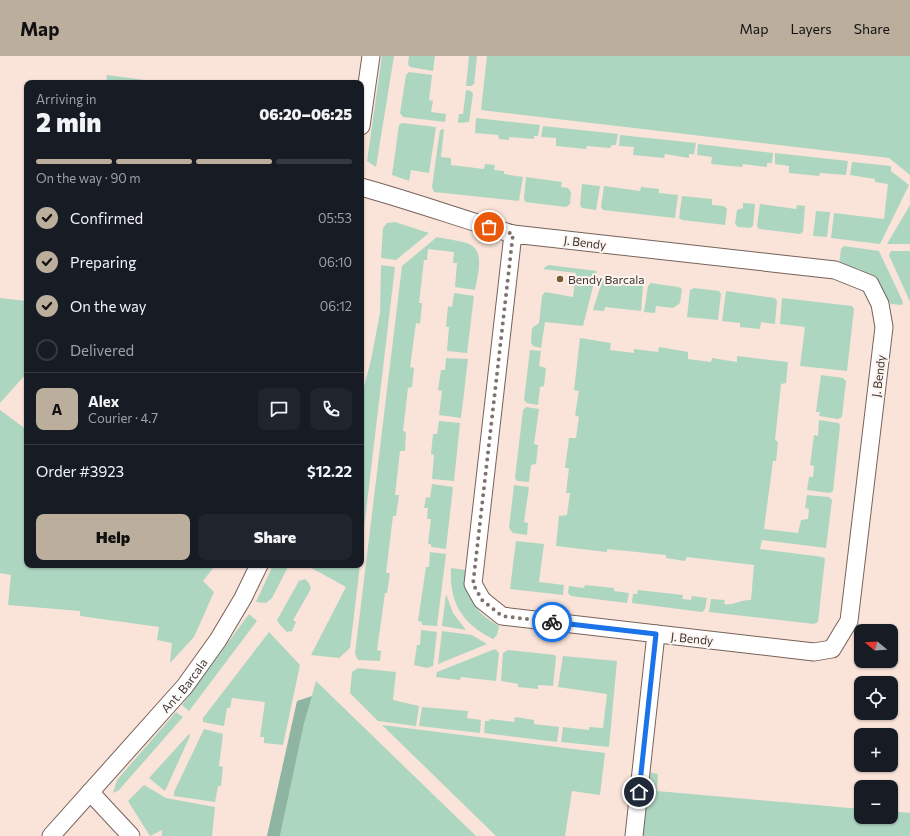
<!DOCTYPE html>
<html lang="en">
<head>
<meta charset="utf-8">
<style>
	body { margin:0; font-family:Commissioner,sans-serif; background:#20242c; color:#f1f3f6; height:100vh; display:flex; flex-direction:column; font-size:15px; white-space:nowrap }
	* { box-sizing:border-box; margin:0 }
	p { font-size:13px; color:#9ea1a6 }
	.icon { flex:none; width:22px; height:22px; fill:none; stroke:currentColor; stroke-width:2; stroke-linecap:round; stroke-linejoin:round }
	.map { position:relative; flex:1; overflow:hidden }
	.sheet { position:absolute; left:24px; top:24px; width:340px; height:488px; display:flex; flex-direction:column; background:#171b24; border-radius:8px; box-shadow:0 1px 3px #0004 }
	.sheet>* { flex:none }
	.needle { width:26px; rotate:288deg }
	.fabs { position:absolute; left:854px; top:568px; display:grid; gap:8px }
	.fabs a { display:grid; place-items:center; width:44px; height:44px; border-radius:8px; background:#171b24; box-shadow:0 1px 3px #0004; font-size:20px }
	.pin { position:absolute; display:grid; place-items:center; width:34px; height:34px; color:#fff; margin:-17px; border:2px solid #fff; border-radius:50%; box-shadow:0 1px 4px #0007 }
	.courier { position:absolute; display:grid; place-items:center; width:40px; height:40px; margin:-20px; border:3px solid #1a73e8; border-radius:50%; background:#fff; color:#222; box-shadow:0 1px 5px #0007 }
	.head em { font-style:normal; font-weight:800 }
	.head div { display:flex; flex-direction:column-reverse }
	.head { display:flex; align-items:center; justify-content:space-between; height:68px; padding:0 12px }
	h1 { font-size:26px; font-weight:800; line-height:30px }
	.bar { display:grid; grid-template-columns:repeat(4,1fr); gap:6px 4px; align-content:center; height:48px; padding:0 12px }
	.bar i { height:5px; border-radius:3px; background:#363941 }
	.bar .selected { background:#bbae9c }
	.bar p { grid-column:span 4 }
	.line { display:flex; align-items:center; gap:10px; padding:0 12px; border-top:1px solid #363941 }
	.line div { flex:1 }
	.round { display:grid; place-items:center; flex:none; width:42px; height:42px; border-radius:8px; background:#20242c }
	ol { padding:0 12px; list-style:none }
	li { display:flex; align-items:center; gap:12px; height:44px }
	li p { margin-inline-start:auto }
	li .icon { padding:4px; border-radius:50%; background:#bbae9c; color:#111; stroke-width:4 }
	li:last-child { color:#9ea1a6 }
	li i { width:22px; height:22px; border:2px solid #363941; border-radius:50% }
	.button { display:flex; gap:8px; margin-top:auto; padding:8px 12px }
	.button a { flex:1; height:46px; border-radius:8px; background:#bbae9c; color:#111; font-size:16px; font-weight:800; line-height:46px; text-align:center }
	.button a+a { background:#20242c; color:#f1f3f6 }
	header { display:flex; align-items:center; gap:24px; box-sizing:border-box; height:56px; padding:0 20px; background:#bbae9c; color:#111 }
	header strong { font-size:19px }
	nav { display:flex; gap:22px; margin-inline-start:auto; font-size:14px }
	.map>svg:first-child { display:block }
	.green { fill:#add6c1 }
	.forest { fill:#8eb5a1 }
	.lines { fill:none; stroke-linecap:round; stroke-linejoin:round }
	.street-casing { stroke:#766259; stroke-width:19 }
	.street { stroke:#fff; stroke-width:17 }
	.done { stroke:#80726c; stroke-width:4; stroke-dasharray:0 7.2 }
	.route { stroke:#1a73e8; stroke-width:5 }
	.poi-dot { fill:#785a2e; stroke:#fdf3ef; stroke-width:1.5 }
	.labels { text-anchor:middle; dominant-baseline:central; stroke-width:4; stroke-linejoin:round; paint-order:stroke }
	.street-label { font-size:12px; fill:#3e3531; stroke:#fdf3ef }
	.poi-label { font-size:12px; fill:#3e3531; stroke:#fdf3ef; text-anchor:start }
</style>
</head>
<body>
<header>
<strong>Map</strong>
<nav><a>Map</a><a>Layers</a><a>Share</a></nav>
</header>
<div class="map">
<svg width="910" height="780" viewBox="0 0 910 780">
	<rect width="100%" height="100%" fill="#fae3d9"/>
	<g class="green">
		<path d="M382,0H394L376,111L367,105Z"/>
		<path d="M409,0H439H435L433,15L410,11L408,8Z"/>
		<path d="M469,0H477L474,28L471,30H466Z"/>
		<path d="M487,0H910V119L889,102L481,54Z"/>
		<path d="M409,16L432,19L429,44L433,45L431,56L446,58L445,66L403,61L400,57L406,19Z"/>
		<path d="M107,19L167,27H106Z"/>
		<path d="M466,34L471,35L473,38L469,66L458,67L459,58H463Z"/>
		<path d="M476,62L540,69L538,80H534V83L509,81V84L499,83L498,79L475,77Z"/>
		<path d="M402,67L436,71L429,117L411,114L409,125L392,119L399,69Z"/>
		<path d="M543,70L618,78L616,89H612L610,92L587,90L586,93L556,90V82L541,81Z"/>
		<path d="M444,73L441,101L451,102V109L484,113L485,108L495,109L494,114L504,115V118L523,121L519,145L434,136L432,131L440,74Z"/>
		<path d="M620,79L696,87L694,98H689V102L665,98L664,102L633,99L634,91L619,90Z"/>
		<path d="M698,88L773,97L772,107H767V111L743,108L742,111L711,108L712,101L697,99Z"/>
		<path d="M775,97L848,105L846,119L820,117L819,120L789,117V110L775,108Z"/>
		<path d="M852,106L891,110V115L909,129L880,188L831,182L834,157L884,163L888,128L875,126V123L850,119Z"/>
		<path d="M526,121L562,126L561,131L568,132L571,136L570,148L566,151L525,146L524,141Z"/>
		<path d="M582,128L600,130L596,154L582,152L580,149Z"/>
		<path d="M604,130L640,135L641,131L659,133V137L678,139L675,162L603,154L601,151Z"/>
		<path d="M682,140L712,143V149L724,150L727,153L725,169L682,164L679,162Z"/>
		<path d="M743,147L755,148L753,170L750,172L738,171L735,168L737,154L743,152Z"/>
		<path d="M760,148L796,153L797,149L805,150L803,176L800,178L759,173L757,170Z"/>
		<path d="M910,149V188H887Z"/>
		<path d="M816,155L830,156L827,181L813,180Z"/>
		<path d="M395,166L429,177L396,204L381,202L383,172L387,167Z"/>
		<path d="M437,181C445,183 464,185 471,189C485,197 477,222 475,234L455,231L457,207H453L454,196L428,193L427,204H424L419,247H422L420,268L416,267L410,311L414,312L412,331L408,332L403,375L406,376L405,395H400L395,439H399L396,460H393L386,517H390L387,537H385L377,594L381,595L380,605L358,604L355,598L402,210Z"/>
		<path d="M844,190L879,195L903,246L902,249L891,248L870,219L859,213L839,209L841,193Z"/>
		<path d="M891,195H910V246L889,199Z"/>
		<path d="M381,209L395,211L361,498V342L371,304L380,257Z"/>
		<path d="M548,209L597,215L583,270L545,266L541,292L533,290L531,287L532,272L539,267L542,240L545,236L573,241L576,217L543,213Z"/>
		<path d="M603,222L640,226L643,229L641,255L605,251L604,255L593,254Z"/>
		<path d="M651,227L678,231L682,233L680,247L673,252L656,250L655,257L644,256L648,230Z"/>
		<path d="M694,232L719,235L721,238L718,264L687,261L690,234Z"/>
		<path d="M726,235L775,242L777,245L775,268L761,266L760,273L740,271V267L722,265Z"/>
		<path d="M454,237L474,240L467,297L447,295L449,271H446L448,250L452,251Z"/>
		<path d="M0,242L27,245V317L0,347Z"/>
		<path d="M782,242L852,250L854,253L847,315L800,310L805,271L780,268Z"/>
		<path d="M580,282L611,287L610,294L634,297V293L658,296L659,291L688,296V303L711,306L712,302L737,306V300L788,306L786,327L781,328L775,384L778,386L776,405H773L764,473L798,477L801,464L808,463L809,453L805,452L807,439L829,441L832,444L826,492L762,484L760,493L823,501L825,503L818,566L814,568L709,556L711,543L725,544L724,548C733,550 741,543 751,544L754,509L687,501L685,505L666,502V499L607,493V496L556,490L559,460L567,459L570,437H566L569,412H565L569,382H576L579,361L575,359L579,335L574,334Z"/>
		<path d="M530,294L541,295L539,310L546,312L544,330L540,331L538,349L527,347L524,344Z"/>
		<path d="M446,302L468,303L461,362L439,359L442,335L438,334L441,314H445Z"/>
		<path d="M821,319L843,322L846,325L842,361L838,363L819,360L820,356H816Z"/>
		<path d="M526,351L539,353L534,388L538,389L536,408L531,409L529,426L517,425L515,422L523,354Z"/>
		<path d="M0,354L27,374V509H212L214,511L203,525L214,536L194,581L170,607L172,587L157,584L159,571L80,560V555L8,549L11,519L0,517Z"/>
		<path d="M819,364L839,367L840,370L833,435L830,437L807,434L809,421H813L814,410L810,409L814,379L818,380Z"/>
		<path d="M439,365L460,367L454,425L432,423L434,399L431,398L433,378H437Z"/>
		<path d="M432,428L453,431L446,493L431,491V488H428L431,463H427L428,452H424L426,441L430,442Z"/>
		<path d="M514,429L529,431L524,466L528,467L527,479L513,477L509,472Z"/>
		<path d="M516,485L544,488L539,526L564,529L563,539L510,533Z"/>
		<path d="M430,496L446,498L437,570L422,569V566L418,565L426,511H429Z"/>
		<path d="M273,509H289L272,542L266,547L256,546Z"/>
		<path d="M306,509H360L350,592L339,602L311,599L346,531Z"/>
		<path d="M451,512L465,514C468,543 473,555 499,570L497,579L493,583C462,568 449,546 451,512Z"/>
		<path d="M305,523L309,527L311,533L293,564L296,566L292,575L287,576L280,569L277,564L299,525Z"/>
		<path d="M585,529L614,532V535L629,537L627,547L571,540L568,537L569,530L584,532Z"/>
		<path d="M638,534L683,539L682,543L691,544L692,540L707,542L705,553L702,556L632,547L633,538H637Z"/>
		<path d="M446,538L453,557L466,574L442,570Z"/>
		<path d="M249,558L257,565L189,655L182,649Z"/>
		<path d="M421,574L437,576L433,610L427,612L414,609L417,589H420Z"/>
		<path d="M442,575L472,579L487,588L438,608Z"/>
		<path d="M269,576L300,609L283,689L264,687V681H260L265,646L232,642L230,652H227L224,670L203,666V662Z"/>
		<path d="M495,593L499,597L496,625L461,621L460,624L436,621L437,616Z"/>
		<path d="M508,594L555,599L556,601L553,630L538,629V633L518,631V628L501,625L503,597Z"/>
		<path d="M563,600L617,605L609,691L561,686L563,671L589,674V671L603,672L607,638L558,631Z"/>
		<path d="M358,612L396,616L393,644L419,650L416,670L378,665L350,637L352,616Z"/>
		<path d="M316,625L476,780H280L304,668Z"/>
		<path d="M422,651L468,655L467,662L481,664L480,677L419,670Z"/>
		<path d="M176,656L183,661L119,734L113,737L117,724Z"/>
		<path d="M515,661L534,664V668L559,671L557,686L484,677L485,665H489L490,663L514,666Z"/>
		<path d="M382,669L605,697L600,739L572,735L565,780H496Z"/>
		<path d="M204,673L223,678L219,710L223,711L221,730H218L215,746L174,740V736Z"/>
		<path d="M189,678L190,680L165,735L149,722Z"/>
		<path d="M648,716L658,718L657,735L861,753V761H891V755L910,757V780H642Z"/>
		<path d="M144,729L166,742L215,751L212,780H162V774L150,780L128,745Z"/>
	</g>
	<path class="forest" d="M312,640L304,668L280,780H267L297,645Z"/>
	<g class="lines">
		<g class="street-casing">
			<g id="street">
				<path d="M361,70L371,0"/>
				<path d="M361,131C412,145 462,163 513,178"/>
				<path d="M513,178L835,214L870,228L880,248L884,271L849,565L832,593L814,596L502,560L482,544L473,528Z"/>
				<path d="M90,736L131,780"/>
				<path id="s1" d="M51,780L185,630L218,584L243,542L259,509"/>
				<path d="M634,780L656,578"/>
			</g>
		</g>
		<use href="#street" class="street"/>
	</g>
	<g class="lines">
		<path class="done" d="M489,171L513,178L473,528L482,544L502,560L552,566"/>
		<path class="route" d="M552,566L656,578L639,736"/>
	</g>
	<circle class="poi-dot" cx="560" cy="223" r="4"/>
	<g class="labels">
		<g class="street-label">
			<text transform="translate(585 186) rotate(7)">J. Bendy</text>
			<text transform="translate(878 320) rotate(-83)">J. Bendy</text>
			<text transform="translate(692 582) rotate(6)">J. Bendy</text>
			<text stroke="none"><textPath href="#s1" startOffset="201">Ant. Barcala</textPath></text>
		</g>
		<g class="poi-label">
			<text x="568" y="223">Bendy Barcala</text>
		</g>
	</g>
</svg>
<div class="fabs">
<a><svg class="needle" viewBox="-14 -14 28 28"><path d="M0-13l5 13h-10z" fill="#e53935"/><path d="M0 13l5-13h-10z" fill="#9ea1a6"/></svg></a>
<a><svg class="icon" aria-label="locate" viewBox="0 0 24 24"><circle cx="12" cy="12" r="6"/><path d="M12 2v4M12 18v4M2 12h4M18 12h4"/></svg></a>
<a>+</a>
<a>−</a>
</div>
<div class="pin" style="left:489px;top:171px;background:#ea580c"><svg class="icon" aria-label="bag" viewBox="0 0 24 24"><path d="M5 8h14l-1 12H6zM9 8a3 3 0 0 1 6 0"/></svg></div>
<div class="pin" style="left:639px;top:736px;background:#1f2937"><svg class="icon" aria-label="home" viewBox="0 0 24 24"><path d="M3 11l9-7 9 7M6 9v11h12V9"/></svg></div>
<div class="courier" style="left:552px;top:566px"><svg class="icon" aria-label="bike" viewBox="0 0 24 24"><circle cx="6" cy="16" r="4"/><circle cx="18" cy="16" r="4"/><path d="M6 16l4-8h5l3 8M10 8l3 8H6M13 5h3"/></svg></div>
<section class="sheet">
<div class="head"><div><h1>2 min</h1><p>Arriving in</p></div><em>06:20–06:25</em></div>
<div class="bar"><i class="selected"></i><i class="selected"></i><i class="selected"></i><i></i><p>On the way · 90 m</p></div>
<ol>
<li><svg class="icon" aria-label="check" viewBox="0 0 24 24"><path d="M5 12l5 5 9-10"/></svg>Confirmed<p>05:53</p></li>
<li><svg class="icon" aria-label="check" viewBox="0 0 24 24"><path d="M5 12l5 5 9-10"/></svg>Preparing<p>06:10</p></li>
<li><svg class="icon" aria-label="check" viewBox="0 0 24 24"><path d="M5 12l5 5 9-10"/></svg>On the way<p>06:12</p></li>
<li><i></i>Delivered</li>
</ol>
<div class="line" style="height:72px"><b class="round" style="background:#bbae9c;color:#111">A</b><div><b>Alex</b><p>Courier · 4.7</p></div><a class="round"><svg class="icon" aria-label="chat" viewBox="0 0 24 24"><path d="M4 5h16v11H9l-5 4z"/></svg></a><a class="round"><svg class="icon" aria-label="phone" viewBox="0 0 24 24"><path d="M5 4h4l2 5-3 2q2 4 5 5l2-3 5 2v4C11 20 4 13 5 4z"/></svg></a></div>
<div class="line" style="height:52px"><div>Order #3923</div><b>$12.22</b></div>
<div class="button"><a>Help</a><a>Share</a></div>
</section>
</div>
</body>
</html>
